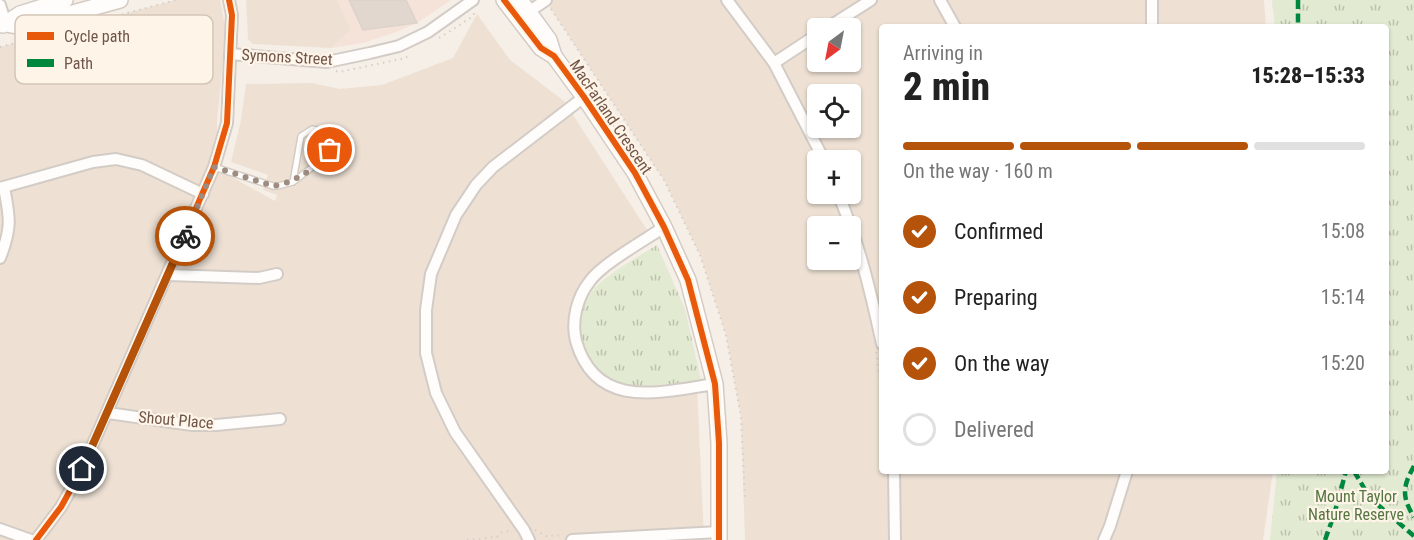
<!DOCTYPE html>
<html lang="en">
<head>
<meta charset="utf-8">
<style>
	body { margin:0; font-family:"Roboto Condensed",sans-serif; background:#f6f6f6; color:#222; height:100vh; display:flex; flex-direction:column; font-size:22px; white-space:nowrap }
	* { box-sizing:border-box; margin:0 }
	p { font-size:20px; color:#767676 }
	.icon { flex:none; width:33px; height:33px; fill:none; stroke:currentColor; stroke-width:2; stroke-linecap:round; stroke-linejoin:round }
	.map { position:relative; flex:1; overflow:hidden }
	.details { position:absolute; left:879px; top:24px; width:510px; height:450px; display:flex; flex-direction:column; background:#fff; border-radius:6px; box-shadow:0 2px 4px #0004 }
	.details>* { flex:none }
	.needle { width:39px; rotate:212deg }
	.tools { position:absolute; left:807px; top:18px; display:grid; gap:12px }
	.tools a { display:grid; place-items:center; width:54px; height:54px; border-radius:6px; background:#fff; box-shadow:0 2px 4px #0004; font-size:30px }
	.pin { position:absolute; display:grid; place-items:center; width:51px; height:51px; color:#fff; margin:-26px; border:3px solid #fff; border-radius:50%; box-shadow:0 2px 6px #0007 }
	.courier { position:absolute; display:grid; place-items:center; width:60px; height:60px; margin:-30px; border:4px solid #b45309; border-radius:50%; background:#fff; color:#222; box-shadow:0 2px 8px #0007 }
	.head em { font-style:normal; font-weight:800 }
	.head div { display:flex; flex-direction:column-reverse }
	.head { display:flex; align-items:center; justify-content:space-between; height:102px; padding:0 24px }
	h1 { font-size:39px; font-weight:800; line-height:45px }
	.bar { display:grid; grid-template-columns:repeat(4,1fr); gap:9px 6px; align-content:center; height:72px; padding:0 24px }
	.bar i { height:8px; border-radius:4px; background:#e0e0e0 }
	.bar .selected { background:#b45309 }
	.bar p { grid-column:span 4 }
	ol { padding:0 24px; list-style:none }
	li { display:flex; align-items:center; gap:18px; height:66px }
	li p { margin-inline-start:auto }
	li .icon { padding:6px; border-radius:50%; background:#b45309; color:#fff; stroke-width:4 }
	li:last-child { color:#767676 }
	li i { width:33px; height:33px; border:3px solid #e0e0e0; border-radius:50% }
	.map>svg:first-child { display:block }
	.residential { fill:#eee1d4; fill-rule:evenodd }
	.commercial { fill:#f5e3da }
	.park { fill:url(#park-tufts) }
	.building { fill:#e1d7cf; stroke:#ddd2ca; stroke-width:1.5 }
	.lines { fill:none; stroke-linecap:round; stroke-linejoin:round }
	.lane-casing { stroke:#d3ccc6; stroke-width:8 }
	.street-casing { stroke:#d3ccc6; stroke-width:14 }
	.secondary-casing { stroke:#d4cbc4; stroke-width:18 }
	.path { stroke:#d6cec9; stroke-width:2; stroke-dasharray:1.5 4.5; stroke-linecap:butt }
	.lane { stroke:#fefdfb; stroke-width:5 }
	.street { stroke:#fefdfb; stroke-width:10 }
	.secondary { stroke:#fefdfb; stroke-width:15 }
	.quiet { stroke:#00873e; stroke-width:4.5; stroke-dasharray:9 4.5; stroke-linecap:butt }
	.cycleway-casing { stroke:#fef4e7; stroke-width:10 }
	.cycleway { stroke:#e8590c; stroke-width:6 }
	.done { stroke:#9f8c81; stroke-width:6; stroke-dasharray:0 10.8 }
	.route { stroke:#b45309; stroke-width:8 }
	.labels { text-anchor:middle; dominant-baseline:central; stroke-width:4.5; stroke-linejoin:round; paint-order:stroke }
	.street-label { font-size:16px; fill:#70564a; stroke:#fef4e7 }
	.park-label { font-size:16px; fill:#547642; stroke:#fef4e7 }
	.key { fill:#fef4e7; stroke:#d3c5b8; stroke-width:1.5 }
	.key-label { font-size:16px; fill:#70564a }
</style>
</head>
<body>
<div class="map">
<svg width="1414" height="540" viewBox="0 0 1414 540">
	<defs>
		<pattern id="park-tufts" width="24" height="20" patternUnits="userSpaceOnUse" patternTransform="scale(1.5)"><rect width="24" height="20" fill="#e2ebd2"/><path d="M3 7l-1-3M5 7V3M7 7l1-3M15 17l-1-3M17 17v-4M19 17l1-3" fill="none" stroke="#bcc1ac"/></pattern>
	</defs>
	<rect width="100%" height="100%" fill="#f5efe7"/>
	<g class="residential">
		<path d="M176,0H220L226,30L217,122V156L214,167L275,201L277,195L263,190L268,175L231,162L241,120L246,84L312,83L340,89L382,85L453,58L477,14L510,60L564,101L651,236L591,279L574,315L590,371L638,393L697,387L704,540H0V47Z"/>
		<path d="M246,0H337L351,30L331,48L253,44L248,39Z"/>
		<path d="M545,0H1264L1266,27H882V471H1273L1263,540H745L741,417L726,335L700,255L664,180ZM818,28H850V62H818ZM818,94H850V128H818ZM818,160H850V194H818ZM818,226H850V260H818Z"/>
	</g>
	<path class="commercial" d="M337,0H451L417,23L394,33L363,43L331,48L351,30Z"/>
	<g class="park">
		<path d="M1272,0H1414V540H1270L1277,471H1386V27H1275Z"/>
		<path d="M657,245L685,309L701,380C654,386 598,403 581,342C577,325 582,304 593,290C608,273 638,257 657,245Z"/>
	</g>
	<path class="building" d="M349,0H406L417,23L363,30Z"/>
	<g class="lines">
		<g class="lane-casing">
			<path id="lane" d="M214,167L273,186H278L293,182L328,155L330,142L323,131L312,129L301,136L293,182"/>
		</g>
		<g class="street-casing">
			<g id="street">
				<path d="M727,0L774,63L824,160"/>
				<path d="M940,0L955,27"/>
				<path d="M0,5L6,24"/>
				<path d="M524,15L546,0"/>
				<path d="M1152,27V0"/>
				<path d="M827,28L871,0"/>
				<path d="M230,54L327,62L370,53L399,46L428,32L473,0"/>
				<path d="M774,63L818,34"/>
				<path d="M0,188L93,162L116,159L142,165L203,194"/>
				<path d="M838,194C859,242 871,293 882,344"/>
				<path d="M664,227C645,240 602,264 590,281C577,297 571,321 576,341C596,411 661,392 715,384"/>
				<path d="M0,258C12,228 10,218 4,187"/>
				<path d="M168,275L259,278L277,274"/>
				<path d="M108,413L192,425H216L280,419"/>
				<path d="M894,471L895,540"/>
				<path d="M0,529L31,540"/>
				<path d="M36,540L61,507L82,469L214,167L227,123L232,15L229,0"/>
				<path d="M529,540L524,530L455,432L436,393L426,353V310L431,274L456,215L476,185L493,167L584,97"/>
				<path d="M572,540L719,532"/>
				<path d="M1104,540L1110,526L1127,471"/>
			</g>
		</g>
		<g class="secondary-casing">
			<g id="secondary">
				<path d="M504,0L541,48L554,56L584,97L635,173L664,227L688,280L715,384L719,443V540"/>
				<path d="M520,0L549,40L554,56"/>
				<path d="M6,24L22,27L120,0"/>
				<path d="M3,25L20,14L65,0"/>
			</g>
		</g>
		<g class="path">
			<path d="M551,9L664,180L700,255L726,335L741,417L745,500"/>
			<path d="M439,38L472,17L475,12"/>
			<path d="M0,47L176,0"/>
			<path d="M336,71L339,72L406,58L410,53"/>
			<path d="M876,352L882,394"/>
			<path d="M535,530L546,536L563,535"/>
			<path d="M467,540L497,537L502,532L511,531"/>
		</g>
		<use href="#lane" class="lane"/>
		<use href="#street" class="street"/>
		<use href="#secondary" class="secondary"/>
		<g class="quiet">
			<path d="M1298,0V27"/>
			<path d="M1414,466C1403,486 1401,496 1414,517"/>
			<path d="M1354,471L1370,498L1414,536"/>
			<path d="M1325,540L1334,515L1346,471"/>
		</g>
		<g class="cycleway-casing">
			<g id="cycleway">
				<path d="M504,0L541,48L554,56L584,97L635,173L664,227L688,280L715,384L719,443V540"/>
				<path d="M36,540L61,507L82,469L214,167L227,123L232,15L229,0"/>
			</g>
		</g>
		<use href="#cycleway" class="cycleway"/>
	</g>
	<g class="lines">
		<path class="done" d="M185,236L214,167L273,186C290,185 323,165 330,150"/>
		<path class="route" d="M82,469L185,236"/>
	</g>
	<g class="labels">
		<g class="street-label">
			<text transform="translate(287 57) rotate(3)">Symons Street</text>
			<text transform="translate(611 117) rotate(56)">MacFarland Crescent</text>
			<text transform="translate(176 420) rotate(5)">Shout Place</text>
		</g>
		<g class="park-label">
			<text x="1356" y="496">Mount Taylor<tspan x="1356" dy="18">Nature Reserve</tspan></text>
		</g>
	</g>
	<rect x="15" y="15" width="198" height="69" rx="9" class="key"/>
	<rect x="27" y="32" width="27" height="8" fill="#e8590c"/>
	<rect x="27" y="59" width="27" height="8" fill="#00873e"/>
	<g class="key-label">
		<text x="64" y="42">Cycle path</text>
		<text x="64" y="69">Path</text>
	</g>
</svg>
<div class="tools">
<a><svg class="needle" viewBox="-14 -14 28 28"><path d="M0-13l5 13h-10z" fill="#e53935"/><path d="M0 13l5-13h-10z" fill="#767676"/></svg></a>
<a><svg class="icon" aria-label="locate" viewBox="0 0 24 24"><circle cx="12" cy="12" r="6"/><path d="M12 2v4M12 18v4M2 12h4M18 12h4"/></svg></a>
<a>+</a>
<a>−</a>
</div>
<div class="pin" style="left:330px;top:150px;background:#ea580c"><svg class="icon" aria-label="bag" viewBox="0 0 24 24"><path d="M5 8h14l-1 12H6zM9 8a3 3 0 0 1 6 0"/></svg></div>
<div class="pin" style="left:82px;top:469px;background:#1f2937"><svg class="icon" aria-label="home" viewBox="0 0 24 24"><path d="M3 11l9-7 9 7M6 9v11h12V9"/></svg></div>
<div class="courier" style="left:185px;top:236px"><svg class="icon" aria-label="bike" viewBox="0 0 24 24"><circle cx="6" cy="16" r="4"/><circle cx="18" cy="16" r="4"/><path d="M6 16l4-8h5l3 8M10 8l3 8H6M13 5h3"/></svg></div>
<section class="details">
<div class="head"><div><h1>2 min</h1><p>Arriving in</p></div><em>15:28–15:33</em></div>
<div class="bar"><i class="selected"></i><i class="selected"></i><i class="selected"></i><i></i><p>On the way · 160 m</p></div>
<ol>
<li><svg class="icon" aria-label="check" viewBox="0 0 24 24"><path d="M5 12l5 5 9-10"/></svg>Confirmed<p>15:08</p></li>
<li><svg class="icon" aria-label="check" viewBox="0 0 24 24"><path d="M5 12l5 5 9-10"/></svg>Preparing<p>15:14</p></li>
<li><svg class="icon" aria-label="check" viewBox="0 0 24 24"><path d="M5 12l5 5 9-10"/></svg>On the way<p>15:20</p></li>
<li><i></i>Delivered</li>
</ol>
</section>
</div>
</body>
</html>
